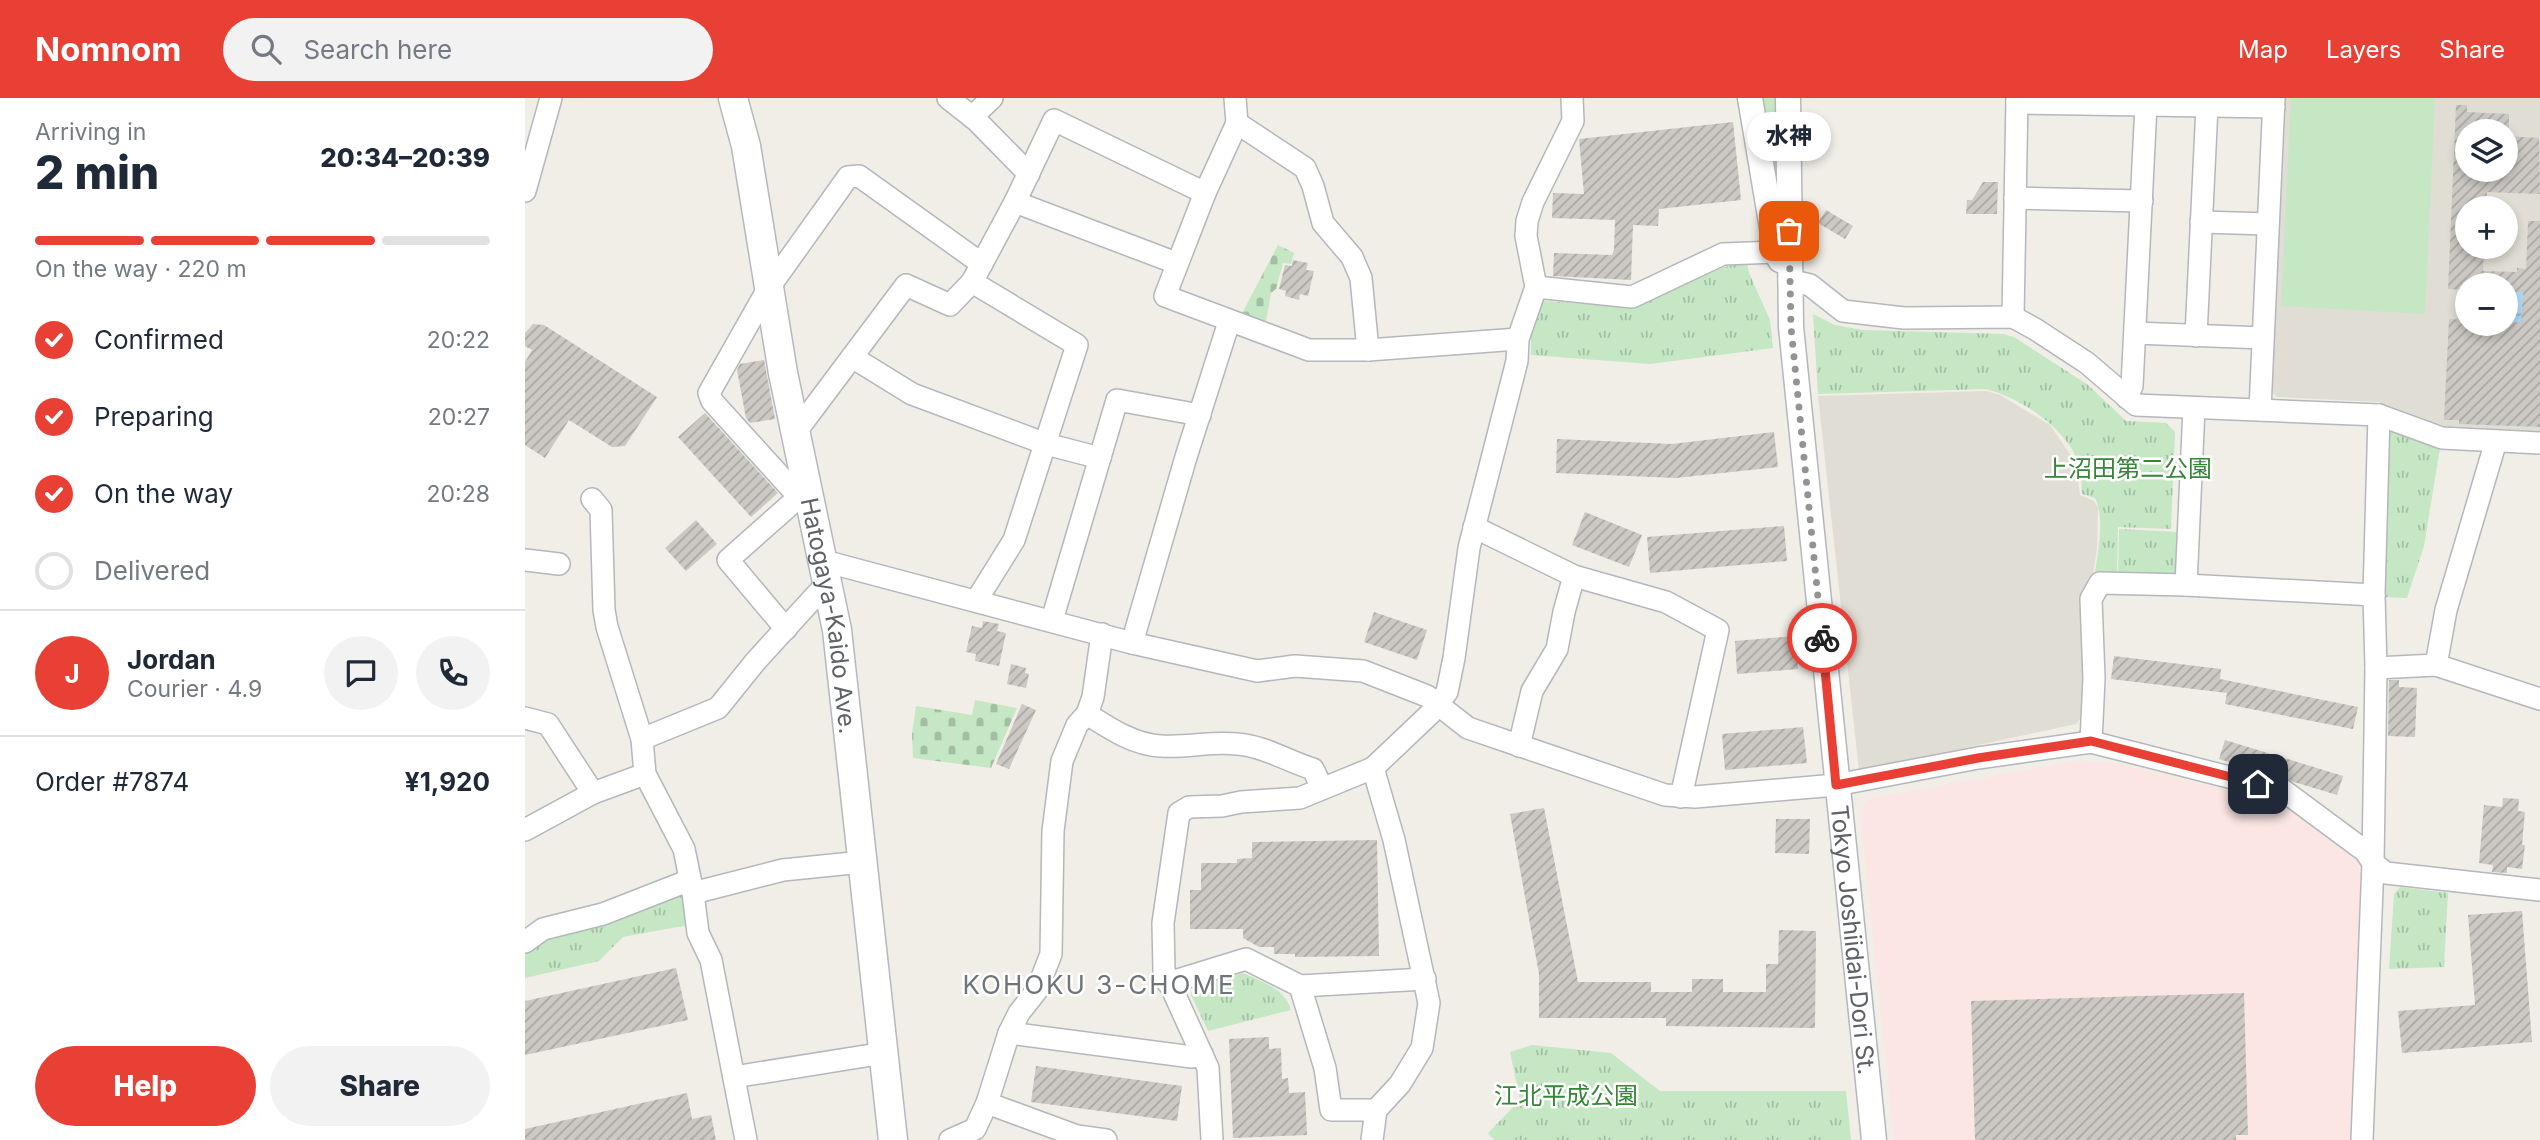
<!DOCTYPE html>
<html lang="en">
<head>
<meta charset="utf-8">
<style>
	body { margin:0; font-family:Inter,"Noto Sans JP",sans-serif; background:#f2f2f3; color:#1f2937; height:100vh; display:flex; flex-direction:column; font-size:26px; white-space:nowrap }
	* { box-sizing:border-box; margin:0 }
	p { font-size:23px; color:#747a83 }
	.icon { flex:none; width:38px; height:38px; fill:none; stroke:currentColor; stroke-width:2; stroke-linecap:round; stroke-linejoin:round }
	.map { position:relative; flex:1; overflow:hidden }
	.sheet { display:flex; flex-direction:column; background:#fff; width:525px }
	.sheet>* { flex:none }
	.controls { position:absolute; left:1930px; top:21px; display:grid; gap:14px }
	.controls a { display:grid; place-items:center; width:63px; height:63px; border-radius:50%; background:#fff; box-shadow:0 4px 10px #0003; font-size:35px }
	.pin { position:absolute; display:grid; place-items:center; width:60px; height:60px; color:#fff; margin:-30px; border-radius:14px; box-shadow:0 4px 10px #0006 }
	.courier { position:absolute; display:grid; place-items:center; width:70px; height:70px; margin:-35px; border:5px solid #e84035; border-radius:50%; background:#fff; color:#222; box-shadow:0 2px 9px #0007 }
	.bubble { position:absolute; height:49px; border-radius:24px; background:#fff; box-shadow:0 4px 10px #0003; font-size:23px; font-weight:800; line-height:49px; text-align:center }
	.headline em { font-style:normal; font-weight:800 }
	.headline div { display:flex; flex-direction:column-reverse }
	.headline { display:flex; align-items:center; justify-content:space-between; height:119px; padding:0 35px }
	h1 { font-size:46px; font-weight:800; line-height:52px }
	.bar { display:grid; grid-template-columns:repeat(4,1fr); gap:10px 7px; align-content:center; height:84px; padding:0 35px }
	.bar i { height:9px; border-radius:5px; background:#e0e1e3 }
	.bar .current { background:#e84035 }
	.bar p { grid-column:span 4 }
	.line { display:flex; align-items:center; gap:18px; padding:0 35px; border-top:2px solid #e0e1e3 }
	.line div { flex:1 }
	.round { display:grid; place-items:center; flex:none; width:74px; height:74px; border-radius:37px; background:#f2f2f3 }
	ol { padding:0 35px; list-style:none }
	li { display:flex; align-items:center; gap:21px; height:77px }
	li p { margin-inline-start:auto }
	li .icon { padding:7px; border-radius:50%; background:#e84035; color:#fff; stroke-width:4 }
	li:last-child { color:#747a83 }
	li i { width:38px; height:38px; border:4px solid #e0e1e3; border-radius:50% }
	.action { display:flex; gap:14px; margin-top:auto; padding:14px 35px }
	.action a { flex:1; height:80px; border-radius:42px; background:#e84035; color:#fff; font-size:28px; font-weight:800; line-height:80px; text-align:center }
	.action a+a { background:#f2f2f3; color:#1f2937 }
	header { display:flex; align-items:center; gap:42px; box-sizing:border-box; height:98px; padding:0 35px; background:#e84035; color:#fff }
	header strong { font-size:33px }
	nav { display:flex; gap:38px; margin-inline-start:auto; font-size:24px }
	.search { width:490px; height:63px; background:#f2f2f3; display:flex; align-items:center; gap:18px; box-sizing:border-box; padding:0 24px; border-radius:38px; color:#747a83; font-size:26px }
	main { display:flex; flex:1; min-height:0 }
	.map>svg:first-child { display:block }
	.education { fill:#e0ddd5; fill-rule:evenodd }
	.medical { fill:#fbe6e4 }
	.grass { fill:url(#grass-tufts) }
	.cemetery { fill:url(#cemetery-stones) }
	.garden { fill:#c5e7c4 }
	.water { fill:url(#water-ripples) }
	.building { fill:url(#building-hatch) }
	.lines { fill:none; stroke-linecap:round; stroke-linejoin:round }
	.minor-casing { stroke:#b4b7bb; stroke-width:24 }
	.tertiary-casing { stroke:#b4b7bb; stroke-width:27 }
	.secondary-casing { stroke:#b5b9be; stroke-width:31 }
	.minor { stroke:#fff; stroke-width:21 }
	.tertiary { stroke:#fff; stroke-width:24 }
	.secondary { stroke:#fff; stroke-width:28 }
	.done { stroke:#919394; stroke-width:7; stroke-dasharray:0 12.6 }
	.route { stroke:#e84035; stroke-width:9 }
	.labels { text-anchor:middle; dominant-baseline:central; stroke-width:5; stroke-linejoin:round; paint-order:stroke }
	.park-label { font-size:24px; fill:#368539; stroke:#fff }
	.street-label { font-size:24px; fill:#5e6267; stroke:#fff }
	.neighbourhood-label { font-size:26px; letter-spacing:2px; fill:#6f7479; stroke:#fff }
</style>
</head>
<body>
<header>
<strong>Nomnom</strong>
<div class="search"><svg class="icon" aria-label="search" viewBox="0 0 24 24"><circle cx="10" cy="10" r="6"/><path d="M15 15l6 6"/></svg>Search here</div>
<nav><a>Map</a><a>Layers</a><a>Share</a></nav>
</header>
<main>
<section class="sheet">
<div class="headline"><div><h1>2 min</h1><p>Arriving in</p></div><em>20:34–20:39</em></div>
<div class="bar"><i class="current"></i><i class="current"></i><i class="current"></i><i></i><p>On the way · 220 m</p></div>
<ol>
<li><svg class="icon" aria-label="check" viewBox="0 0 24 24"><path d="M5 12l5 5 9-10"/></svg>Confirmed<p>20:22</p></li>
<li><svg class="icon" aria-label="check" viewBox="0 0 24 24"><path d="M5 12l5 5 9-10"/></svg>Preparing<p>20:27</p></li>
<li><svg class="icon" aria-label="check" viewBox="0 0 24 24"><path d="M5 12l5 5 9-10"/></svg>On the way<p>20:28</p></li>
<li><i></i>Delivered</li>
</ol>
<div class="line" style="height:126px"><b class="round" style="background:#e84035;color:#fff">J</b><div><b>Jordan</b><p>Courier · 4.9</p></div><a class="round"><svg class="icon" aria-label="chat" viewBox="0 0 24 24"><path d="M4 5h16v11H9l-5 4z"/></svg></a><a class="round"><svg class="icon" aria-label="phone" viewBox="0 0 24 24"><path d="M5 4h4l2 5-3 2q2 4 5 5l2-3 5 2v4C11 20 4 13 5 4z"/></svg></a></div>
<div class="line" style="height:91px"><div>Order #7874</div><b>¥1,920</b></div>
<div class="action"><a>Help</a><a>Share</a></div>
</section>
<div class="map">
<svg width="2015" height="1042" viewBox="0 0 2015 1042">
	<defs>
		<pattern id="grass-tufts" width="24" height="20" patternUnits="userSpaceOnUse" patternTransform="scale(1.75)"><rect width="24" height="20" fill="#c5e7c4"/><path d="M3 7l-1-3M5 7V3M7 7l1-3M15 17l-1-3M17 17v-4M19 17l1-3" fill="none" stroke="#a3bfa3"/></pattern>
		<pattern id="cemetery-stones" width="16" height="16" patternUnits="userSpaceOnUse" patternTransform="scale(1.75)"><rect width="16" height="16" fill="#c5e7c4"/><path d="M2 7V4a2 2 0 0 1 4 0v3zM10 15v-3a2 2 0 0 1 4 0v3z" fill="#a3bfa3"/></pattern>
		<pattern id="water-ripples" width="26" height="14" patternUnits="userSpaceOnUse" patternTransform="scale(1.75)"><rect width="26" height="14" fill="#a9dbfe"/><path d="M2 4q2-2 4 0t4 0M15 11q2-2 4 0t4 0" fill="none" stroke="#8db5d1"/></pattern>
		<pattern id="building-hatch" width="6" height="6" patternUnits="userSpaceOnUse" patternTransform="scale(1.75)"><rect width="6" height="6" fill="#ccc9c4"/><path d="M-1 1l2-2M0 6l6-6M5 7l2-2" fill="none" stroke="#a9a7a3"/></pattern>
	</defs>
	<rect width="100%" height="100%" fill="#f0eee7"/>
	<g class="education">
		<path d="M1761,0H2015V333L1920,328L1854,304L1752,299L1747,294ZM1942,33H1981V72H1942ZM1942,110H1981V149H1942ZM1942,187H1981V226H1942Z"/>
		<path d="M1461,293L1475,297L1525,327L1551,365L1555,397L1569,403L1573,410L1572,451L1568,475L1556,498L1560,568L1557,619L1551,626L1334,673L1293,298Z"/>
	</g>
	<path class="medical" d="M1551,663L1590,665L1750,703L1832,761L1838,798L1828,1042H1369L1335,715L1343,701Z"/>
	<g class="grass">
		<path d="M1233,0H1255L1256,129Z"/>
		<path d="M1222,165L1224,175L1245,222L1248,250L1125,266L1006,257V238L1018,203L1109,209L1199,169Z"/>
		<path d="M1288,216L1310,227L1338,232L1478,236L1489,239L1563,287L1601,323L1641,325L1650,334L1646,431L1593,429L1592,477L1570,475C1573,453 1580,421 1570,400L1557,396C1556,386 1557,372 1553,363C1539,329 1496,300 1461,291L1293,296Z"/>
		<path d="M1868,332L1915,350L1899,448L1882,500L1856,499L1860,338Z"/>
		<path d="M1594,431L1652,434L1651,473L1646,479L1593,477Z"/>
		<path d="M1875,789L1923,795L1919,869L1864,871L1869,796Z"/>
		<path d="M160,795L163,827L98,839L74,863L0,880V853L21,839Z"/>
		<path d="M718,875C737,884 760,890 766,912L683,933L666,897L668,890Z"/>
		<path d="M1007,947L1086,955L1135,993H1321L1326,1042H969L963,1035L995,1002L985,954Z"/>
	</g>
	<g class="cemetery">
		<path d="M753,147L769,155L766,166L758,165L751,191L746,195L740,229L714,221Z"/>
		<path d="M450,602L492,610L466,670L388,660L387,636L391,608L447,617Z"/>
	</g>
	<path class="garden" d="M1766,0H1910L1900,216L1756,208Z"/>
	<g class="water">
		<path d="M1933,192H1942V222H1932Z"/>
		<path d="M1981,194H1998L1996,224H1981Z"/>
	</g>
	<g class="building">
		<path d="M1931,7H1942V14L1984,16V33H1942V72H1981V38L2014,40L2015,96L1962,94L1961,110H1942V149H1959L1958,173L1992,174V170L2001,171L2003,123H2015V329L1934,326V322H1919L1924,221L1942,222V226L1996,224L1998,194H1981V187H1942V192L1923,191Z"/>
		<path d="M1208,24L1216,102L1134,111L1133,128L1108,127L1106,182L1028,178L1029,155L1087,157L1089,152L1090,122L1027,120L1028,95L1059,96L1054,41Z"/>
		<path d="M1458,84H1473L1472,116H1441L1442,102H1447Z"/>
		<path d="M1301,112L1328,128L1320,141L1293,125Z"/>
		<path d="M768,162L783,165L781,172L789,173L783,198L775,196L774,202L760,198L761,193L754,191L760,167L767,168Z"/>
		<path d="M8,226L19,227L132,299L100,348L87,349L44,322L20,360L0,347V264L7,252L0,248V235Z"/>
		<path d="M239,262L250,321L225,325L221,320L212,272L215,266Z"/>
		<path d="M180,315L253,395L226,419L153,339Z"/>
		<path d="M1249,334L1253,369L1151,380L1031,375L1032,341L1147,346Z"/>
		<path d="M1060,414L1117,437L1104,469L1047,447Z"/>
		<path d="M171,422L192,446L161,473L140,450Z"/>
		<path d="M1259,428L1262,463L1125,475L1122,439Z"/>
		<path d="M849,514L902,532L892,562L839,544Z"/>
		<path d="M458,523L474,526L472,533L481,535L474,568L450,563L451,556L441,554L447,528L457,530Z"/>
		<path d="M1271,538L1273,571L1212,576L1210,543Z"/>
		<path d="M1589,558L1696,571L1695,581L1833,609L1828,631L1700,606L1702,595L1586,581Z"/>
		<path d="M486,566L501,570L500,575L504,576L501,590L482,586Z"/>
		<path d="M1864,582H1874V589L1892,590L1890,639L1863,638Z"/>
		<path d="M497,606L511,612L484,671L471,666Z"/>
		<path d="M1278,629L1282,665L1200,672L1197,636Z"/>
		<path d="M1700,642L1818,678L1812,697L1694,661Z"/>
		<path d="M1978,700L1994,701L1993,713L2000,714L1997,747H2000L1997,771L1982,769V775L1967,774L1968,767L1954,765L1959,707L1977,709Z"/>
		<path d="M1019,710L1053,884H1126V894H1167V881H1198V894H1241V866H1253L1254,832L1291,833L1290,930L1141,928V920H1014V876L985,716Z"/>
		<path d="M1251,721H1285L1284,756L1250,755Z"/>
		<path d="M852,742L854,858L770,859V856H749V849H734L718,840V831H665V792H676V765H712V761L727,760V744Z"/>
		<path d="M1997,813L2007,944L1877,955L1873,913L1950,907L1943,817Z"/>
		<path d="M151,870L163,922L0,957V903Z"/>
		<path d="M1719,895L1723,1037H1711V1042H1450L1446,903Z"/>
		<path d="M744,939V951L756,950L757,981L763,980L764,995L780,994L782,1037L708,1040L704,941Z"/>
		<path d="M511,968L657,988L652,1023L506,1004Z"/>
		<path d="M162,995L167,1021L186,1017L191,1042H0V1031Z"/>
	</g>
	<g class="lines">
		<g class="minor-casing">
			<g id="minor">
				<path d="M423,0L451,22L504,76"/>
				<path d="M710,0L712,25L680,95L640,198L784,252H843L993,241"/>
				<path d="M1492,5L1749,9"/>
				<path d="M447,19L467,0"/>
				<path d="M712,25L780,70L788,88L798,125L827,159L836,180L843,252"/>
				<path d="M0,93L26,0"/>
				<path d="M1490,100L1617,103"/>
				<path d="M490,104L651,165"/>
				<path d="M1676,124L1743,126"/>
				<path d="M1264,182L1285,187L1318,213L1379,220L1488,219L1510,231L1562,265L1611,307L1854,317L1917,340L2015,345"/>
				<path d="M447,184L552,247L489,442L451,503"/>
				<path d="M1011,189L1107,199L1198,156L1251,154"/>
				<path d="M1488,219L1492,0"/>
				<path d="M1610,235L1738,240"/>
				<path d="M1671,238L1682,8"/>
				<path d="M327,259L387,296L521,346L575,360"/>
				<path d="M1602,300L1607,288L1621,7"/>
				<path d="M1735,312L1749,0"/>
				<path d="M270,335L381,187L425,207L447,184L490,104L529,22L680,95"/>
				<path d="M274,399L187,303L184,295L243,191L323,79L334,78L457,166"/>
				<path d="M67,401L76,412L79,512L82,529L117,641L120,676L159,751L168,795L173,835L186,862L221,1042"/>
				<path d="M949,429L1049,478L1141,504L1193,532L1156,699"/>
				<path d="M0,462L34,466"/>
				<path d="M299,463L607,545L732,573L770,568L838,573L902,598L943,630L1140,697L1170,699L1311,687L1453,660L1566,644L1759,693L1840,753L1848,765L1861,775L2015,792"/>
				<path d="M1661,487L1669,310"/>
				<path d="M527,522L592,302L675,317"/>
				<path d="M261,531L203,462L274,399L284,397"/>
				<path d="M607,545L661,359L704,224"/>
				<path d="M1911,567L1921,512L1971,343"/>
				<path d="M1851,570L1911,567L2015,601"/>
				<path d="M562,616C584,630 609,647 636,648C661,650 687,643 712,646C739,648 762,663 788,671L797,690"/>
				<path d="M0,620L23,626L68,695"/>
				<path d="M117,641L193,610L230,564L303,484"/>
				<path d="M1566,644L1569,580L1566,501L1575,485L1661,487L1849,497"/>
				<path d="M994,648L1007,593L1032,551L1039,514L1049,478"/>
				<path d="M0,732L68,695L120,676"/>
				<path d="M168,795L258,772L337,764"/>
				<path d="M0,844L18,831L78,816L165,782"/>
				<path d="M643,885L721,861L775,888L800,970L806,1012H851"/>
				<path d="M775,888L900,881"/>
				<path d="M484,935L667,959L677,956"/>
				<path d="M209,979L359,955"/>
				<path d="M462,1005L552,1038L581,1042"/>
				<path d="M425,1042L450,1031L462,1005L484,935L494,915L512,892L526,856L528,733L537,663L552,627L562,616L568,599L577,536"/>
				<path d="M687,1042L683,970L639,873L638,825L654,715L664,709L697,708L716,704L775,700L848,670"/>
				<path d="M847,1042L851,1012L875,986L897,950L904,905L869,742L848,670L906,615L922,594L929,560L944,450L992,263L993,241L1011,189L1001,138L1002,123L1008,104L1048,23L1047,0"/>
				<path d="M1837,1042L1848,765L1851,570L1849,497L1854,317"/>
			</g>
		</g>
		<g class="tertiary-casing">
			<g id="tertiary">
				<path d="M1225,0L1251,154L1255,162"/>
				<path id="s1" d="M1263,0L1266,229L1349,1042"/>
			</g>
		</g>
		<g class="secondary-casing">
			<g id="secondary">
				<path id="s2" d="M208,0L221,48L258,275L312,532L368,1042"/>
			</g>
		</g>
		<use href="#minor" class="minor"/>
		<use href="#tertiary" class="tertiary"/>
		<use href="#secondary" class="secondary"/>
	</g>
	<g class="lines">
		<path class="done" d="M1264,133L1266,229L1297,540"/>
		<path class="route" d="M1297,540L1311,687L1453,660L1566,643L1733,686"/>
	</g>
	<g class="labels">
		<g class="park-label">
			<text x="1603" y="370">上沼田第二公園</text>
			<text x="1041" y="997">江北平成公園</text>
		</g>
		<g class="street-label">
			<text stroke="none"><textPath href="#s2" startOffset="527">Hatogaya-Kaido Ave.</textPath></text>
			<text stroke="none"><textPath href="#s1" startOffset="845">Tokyo Joshiidai-Dori St.</textPath></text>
		</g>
		<g class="neighbourhood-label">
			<text x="574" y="886">KOHOKU 3-CHOME</text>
		</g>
	</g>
</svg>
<div class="controls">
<a><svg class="icon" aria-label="layers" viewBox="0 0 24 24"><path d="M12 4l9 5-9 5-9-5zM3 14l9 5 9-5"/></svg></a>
<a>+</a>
<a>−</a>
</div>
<div class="pin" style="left:1264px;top:133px;background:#ea580c"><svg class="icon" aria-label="bag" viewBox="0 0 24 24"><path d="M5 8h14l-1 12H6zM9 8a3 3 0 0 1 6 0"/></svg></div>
<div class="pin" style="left:1733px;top:686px;background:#1f2937"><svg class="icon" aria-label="home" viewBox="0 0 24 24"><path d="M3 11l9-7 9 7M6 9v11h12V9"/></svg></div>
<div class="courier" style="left:1297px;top:540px"><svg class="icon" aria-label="bike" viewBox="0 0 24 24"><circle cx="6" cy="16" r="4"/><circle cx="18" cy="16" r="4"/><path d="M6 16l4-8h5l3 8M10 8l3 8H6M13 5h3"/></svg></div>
<div class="bubble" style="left:1222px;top:14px;width:84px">水神</div>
</div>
</main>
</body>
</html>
